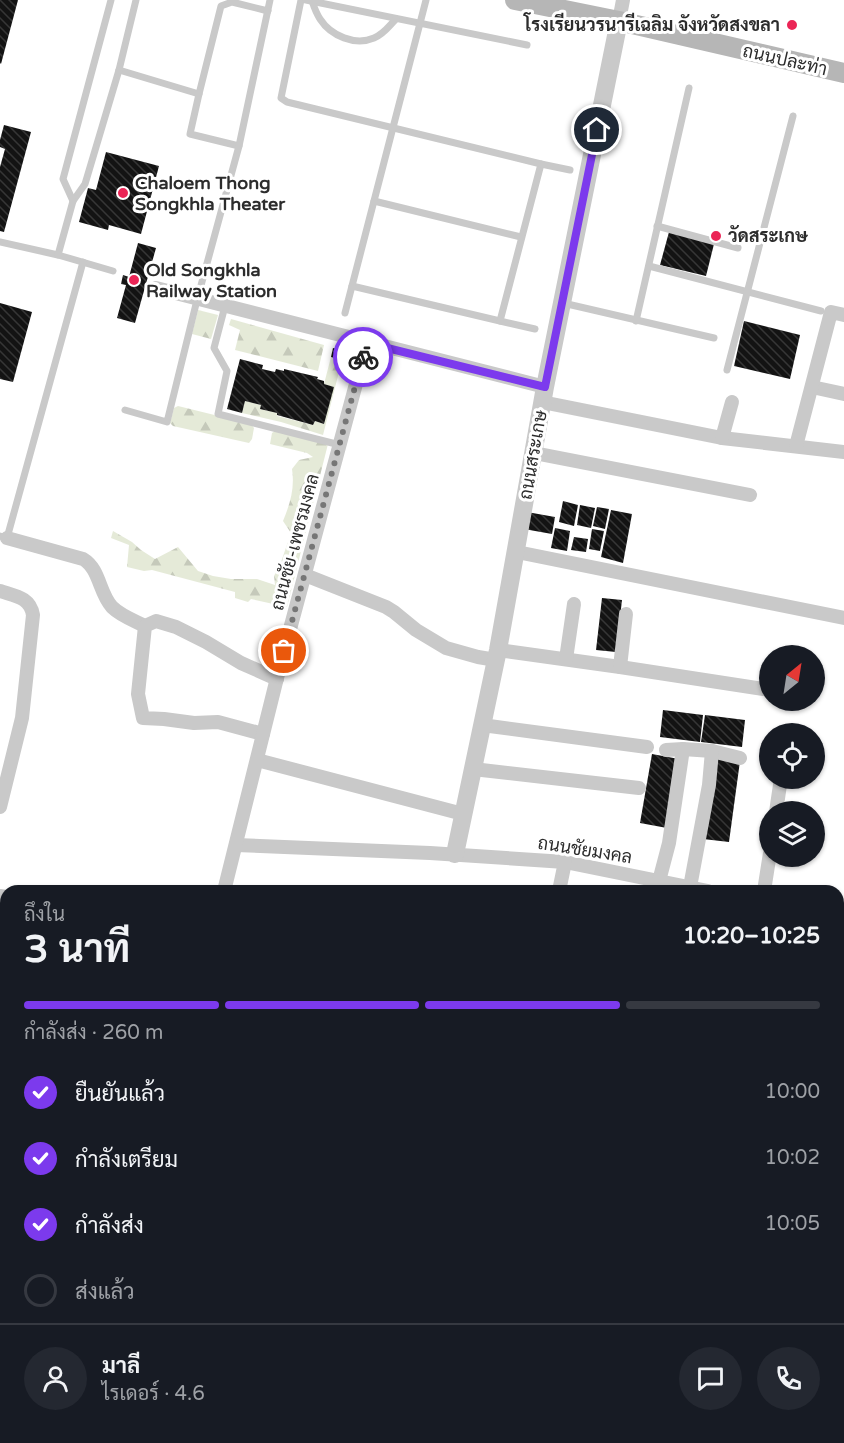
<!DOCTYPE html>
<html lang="th">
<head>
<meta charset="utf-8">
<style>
	body { margin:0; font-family:"Varela Round",Sarabun,sans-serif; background:#242831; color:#f1f3f6; height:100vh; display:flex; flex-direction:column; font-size:22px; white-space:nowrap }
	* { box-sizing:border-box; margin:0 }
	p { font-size:20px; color:#9ea1a6 }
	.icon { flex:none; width:33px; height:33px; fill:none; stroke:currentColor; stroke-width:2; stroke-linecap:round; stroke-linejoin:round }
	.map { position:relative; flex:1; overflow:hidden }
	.panel { position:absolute; left:0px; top:885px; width:844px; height:558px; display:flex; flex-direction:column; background:#171b24; border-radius:18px 18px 0 0; box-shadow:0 2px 4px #0004 }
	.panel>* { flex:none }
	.needle { width:39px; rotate:30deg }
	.fabs { position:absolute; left:759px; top:645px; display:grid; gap:12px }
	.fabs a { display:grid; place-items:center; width:66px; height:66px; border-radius:50%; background:#171b24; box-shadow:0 2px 4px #0004; font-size:30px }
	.pin { position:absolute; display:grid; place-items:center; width:51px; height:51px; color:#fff; margin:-26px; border:3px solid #fff; border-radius:50%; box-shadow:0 2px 6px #0007 }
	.courier { position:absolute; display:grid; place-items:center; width:60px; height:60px; margin:-30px; border:4px solid #7c3aed; border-radius:50%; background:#fff; color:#222; box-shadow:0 2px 8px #0007 }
	.headline em { font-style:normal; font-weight:700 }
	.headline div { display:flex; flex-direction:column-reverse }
	.headline { display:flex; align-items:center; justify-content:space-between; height:102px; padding:0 24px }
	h1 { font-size:39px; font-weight:700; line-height:45px }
	.bar { display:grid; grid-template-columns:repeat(4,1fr); gap:9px 6px; align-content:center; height:72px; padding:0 24px }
	.bar i { height:8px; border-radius:4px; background:#363941 }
	.bar .active { background:#7c3aed }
	.bar p { grid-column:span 4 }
	.line { display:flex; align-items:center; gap:15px; padding:0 24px; border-top:2px solid #363941 }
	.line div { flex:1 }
	.round { display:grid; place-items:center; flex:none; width:63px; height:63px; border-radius:32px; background:#242831 }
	ol { padding:0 24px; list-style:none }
	li { display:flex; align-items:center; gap:18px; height:66px }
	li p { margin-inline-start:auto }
	li .icon { padding:6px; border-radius:50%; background:#7c3aed; color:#fff; stroke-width:4 }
	li:last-child { color:#9ea1a6 }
	li i { width:33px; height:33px; border:3px solid #363941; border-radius:50% }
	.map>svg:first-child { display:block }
	.forest { fill:url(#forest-firs) }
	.building { fill:url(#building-back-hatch) }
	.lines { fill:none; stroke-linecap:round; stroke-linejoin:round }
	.service { stroke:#c9c9c9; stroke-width:7 }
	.minor { stroke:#c9c9c9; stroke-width:14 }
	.tertiary { stroke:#c9c9c9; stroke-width:18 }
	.secondary { stroke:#b6b6b6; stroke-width:20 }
	.done { stroke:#767676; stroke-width:6; stroke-dasharray:0 10.8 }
	.route { stroke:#7c3aed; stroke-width:8 }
	.poi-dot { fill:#eb2556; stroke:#fff; stroke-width:2 }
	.labels { text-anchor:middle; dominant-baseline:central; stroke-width:6; stroke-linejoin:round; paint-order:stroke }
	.poi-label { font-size:18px; font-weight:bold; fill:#2c2c2c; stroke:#fff; text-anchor:start }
	.street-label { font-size:18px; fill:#2c2c2c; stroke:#fff }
</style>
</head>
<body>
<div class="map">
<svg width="844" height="1443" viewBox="0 0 844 1443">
	<defs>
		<pattern id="forest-firs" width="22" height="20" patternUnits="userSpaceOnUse" patternTransform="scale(1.5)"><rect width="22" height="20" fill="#e5ead8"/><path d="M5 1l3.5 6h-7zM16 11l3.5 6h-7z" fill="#c5c9ba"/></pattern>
		<pattern id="building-back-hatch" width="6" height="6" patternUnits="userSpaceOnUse" patternTransform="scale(1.5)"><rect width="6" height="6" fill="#131313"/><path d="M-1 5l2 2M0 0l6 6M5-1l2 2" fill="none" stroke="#363636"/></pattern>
	</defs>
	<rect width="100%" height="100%" fill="#fff"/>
	<g class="forest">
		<path d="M198,310L218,315L211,339L192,334Z"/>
		<path d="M231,319L324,345L318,371L235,350L240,330L229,325Z"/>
		<path d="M331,357L342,360L323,435L281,422L242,413L245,401L261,405L260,409L277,413V416L313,425L315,421L324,424L333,387L324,384Z"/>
		<path d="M178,406L251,424L254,428L252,439L249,443L173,426L170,423L174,408Z"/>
		<path d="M275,431L328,444L287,607L251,599L248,602L235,598V592L152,570L144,571L127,567L129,545L111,538L113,531L132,542L141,550L155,559L178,547L198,571L213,576L231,579H257L275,585L274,576L281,562L291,533L283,521C290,504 295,488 292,469L299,460L313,457L307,453L270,444L272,433Z"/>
	</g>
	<g class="building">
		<path d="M0,0H18L1,64L0,63Z"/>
		<path d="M4,125L31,132L4,232L0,231V167L5,149L0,147V140Z"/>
		<path d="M106,152L159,166L141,234L109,225L108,230L79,222L88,188L96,190Z"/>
		<path d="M669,232L714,244L706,276L660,265Z"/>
		<path d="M138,243L156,248L135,323L117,318L126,285L121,284L123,275L129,277Z"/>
		<path d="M0,303L32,312L13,382L0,379Z"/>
		<path d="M744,321L800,335L790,379L734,366Z"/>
		<path d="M333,348L344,351L342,360L331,357Z"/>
		<path d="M240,359L263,365L262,369L275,372L276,369L284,371V369L318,377L317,379L324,381V384L334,387L324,424L315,421L313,425L277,415V413L260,409L261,405L245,401L242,413L227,409Z"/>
		<path d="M563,501L578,505L574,526L559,522Z"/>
		<path d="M580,505L595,508L591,528L577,525Z"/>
		<path d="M597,507L609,509L605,529L593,526Z"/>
		<path d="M611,510L632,514L623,563L601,557Z"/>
		<path d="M527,512L555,517L552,534L524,529Z"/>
		<path d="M555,528L570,531L567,551L551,548Z"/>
		<path d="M592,529L604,531L600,551L589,549Z"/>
		<path d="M574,537L588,539L586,552L571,550Z"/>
		<path d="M602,598L622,600L616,652L596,650Z"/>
		<path d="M663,710L703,715L700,742L660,737Z"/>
		<path d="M705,715L745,720L742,747L701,742Z"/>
		<path d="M652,754L679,759L667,828L640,823Z"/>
		<path d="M715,757L740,761L729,842L703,839Z"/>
		<path d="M210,1437H232L230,1443H208Z"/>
	</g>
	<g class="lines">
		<g class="service">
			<path d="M301,0L281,98L287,102L541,164L500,321L352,286"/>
			<path d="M306,0L527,45"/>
			<path d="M312,1C314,7 316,13 320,19C331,36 355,46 374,38C384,34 389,26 396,19"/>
			<path d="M119,70L199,94L221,6L232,2L268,11"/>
			<path d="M199,94L190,134L239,146"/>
			<path d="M541,164L570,170"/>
			<path d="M73,201L85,184L119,70L136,0"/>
			<path d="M374,201L521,237"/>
			<path d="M657,226L738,248"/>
			<path d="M0,242L58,255L113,271"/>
			<path d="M58,255L73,201L63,179L111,0"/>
			<path d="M649,266L821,311"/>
			<path d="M563,303L714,338"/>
			<path d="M225,306L214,348L227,371L218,414L340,445"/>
			<path d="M345,313L426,0"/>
			<path d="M500,321L535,329"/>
			<path d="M636,321L689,88"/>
			<path d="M727,370L793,116"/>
			<path d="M125,410L167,422L197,300L239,146L270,0"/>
			<path d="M0,536L7,538L83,262"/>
			<path d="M182,1443L183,1438"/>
		</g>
		<g class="minor">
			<path d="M619,21L623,0"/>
			<path d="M156,288L545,387"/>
			<path d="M812,387L844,394"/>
			<path d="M542,402L722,438L844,452"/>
			<path d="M722,438L732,402"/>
			<path d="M796,446L831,312L844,315"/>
			<path d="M534,453L750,495"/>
			<path d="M7,538L83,559C100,569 99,593 112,607C121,616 135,621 145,626"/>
			<path d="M517,552L844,618"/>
			<path d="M305,575L386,607L394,612L416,630L446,648L478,657L496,660"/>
			<path d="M0,591C15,596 30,597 33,615L22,718L0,807"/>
			<path d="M498,650L620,667L770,690"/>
			<path d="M566,659L574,604"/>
			<path d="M620,667L626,614"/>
			<path d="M482,725L647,747"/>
			<path d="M263,734L218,722L194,723L164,719L143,718L138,694L145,626L156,621L176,627L206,642L241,663L277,679"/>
			<path d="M666,750L683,749"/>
			<path d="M257,760L463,814"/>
			<path d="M473,769L639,788"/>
			<path d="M776,812L781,778"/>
			<path d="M236,845L430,853L565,862L708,891"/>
			<path d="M659,881L669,843L683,749L712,751L740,758"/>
			<path d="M690,887L709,785L712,751"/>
			<path d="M224,891L279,670L367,343"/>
			<path d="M559,891L565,862"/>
			<path d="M764,891L770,853"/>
			<path d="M0,896L6,897"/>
			<path d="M838,919L844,920"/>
			<path d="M838,1082L844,1047"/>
			<path d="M838,1193L844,1195"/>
			<path d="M0,1292L6,1293"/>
			<path d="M838,1330L844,1331"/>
			<path d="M0,1340L6,1341"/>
			<path d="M838,1427L844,1428"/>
			<path d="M444,1437L470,1443"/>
			<path d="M81,1443L82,1437"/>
			<path d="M240,1443L241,1437"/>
			<path d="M328,1443L329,1437"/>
			<path d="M407,1443L408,1437"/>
			<path d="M613,1443L614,1437"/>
		</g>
		<path class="tertiary" d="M455,854L498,650L545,387L619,21"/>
		<path class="secondary" d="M515,0L619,21L844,73"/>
	</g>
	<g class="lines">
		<path class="done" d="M284,651L363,357"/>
		<path class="route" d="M363,357L367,343L545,387L597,130"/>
	</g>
	<g class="poi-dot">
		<circle cx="792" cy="25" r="6"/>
		<circle cx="123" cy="193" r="6"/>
		<circle cx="716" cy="236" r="6"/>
		<circle cx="134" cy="280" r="6"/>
	</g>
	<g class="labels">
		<g class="poi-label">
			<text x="780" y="25" text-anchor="end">โรงเรียนวรนารีเฉลิม จังหวัดสงขลา</text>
			<text x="135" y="183">Chaloem Thong<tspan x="135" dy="21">Songkhla Theater</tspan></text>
			<text x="728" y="236">วัดสระเกษ</text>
			<text x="146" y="270">Old Songkhla<tspan x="146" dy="21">Railway Station</tspan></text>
		</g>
		<g class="street-label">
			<text transform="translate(785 60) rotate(13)">ถนนปละท่า</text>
			<text transform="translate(533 455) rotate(-80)">ถนนสระเกษ</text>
			<text transform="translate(295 542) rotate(-75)">ถนนชัย-เพชรมงคล</text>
			<text transform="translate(585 850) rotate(9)">ถนนชัยมงคล</text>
		</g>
	</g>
</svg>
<div class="fabs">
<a><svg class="needle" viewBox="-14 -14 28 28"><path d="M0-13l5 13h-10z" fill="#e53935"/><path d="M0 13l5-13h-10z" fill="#9ea1a6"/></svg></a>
<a><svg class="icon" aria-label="locate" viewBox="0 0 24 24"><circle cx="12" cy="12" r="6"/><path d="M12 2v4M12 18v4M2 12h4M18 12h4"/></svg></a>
<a><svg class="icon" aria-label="layers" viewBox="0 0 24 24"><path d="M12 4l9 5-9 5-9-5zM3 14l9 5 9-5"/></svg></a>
</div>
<div class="pin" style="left:284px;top:651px;background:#ea580c"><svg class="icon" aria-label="bag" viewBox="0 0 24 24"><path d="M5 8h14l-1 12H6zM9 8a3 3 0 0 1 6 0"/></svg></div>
<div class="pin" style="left:597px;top:130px;background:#1f2937"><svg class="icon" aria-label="home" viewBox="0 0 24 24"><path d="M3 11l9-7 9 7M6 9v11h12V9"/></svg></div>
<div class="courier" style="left:363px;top:357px"><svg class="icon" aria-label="bike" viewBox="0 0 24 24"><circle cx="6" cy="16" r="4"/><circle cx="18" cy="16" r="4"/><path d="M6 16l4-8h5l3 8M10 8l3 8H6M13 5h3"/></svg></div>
<section class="panel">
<div class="headline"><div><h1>3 นาที</h1><p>ถึงใน</p></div><em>10:20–10:25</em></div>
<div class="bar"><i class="active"></i><i class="active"></i><i class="active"></i><i></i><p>กำลังส่ง · 260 m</p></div>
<ol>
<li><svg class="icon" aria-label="check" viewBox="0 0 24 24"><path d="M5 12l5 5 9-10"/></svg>ยืนยันแล้ว<p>10:00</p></li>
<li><svg class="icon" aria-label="check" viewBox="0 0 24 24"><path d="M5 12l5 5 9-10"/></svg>กำลังเตรียม<p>10:02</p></li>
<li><svg class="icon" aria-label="check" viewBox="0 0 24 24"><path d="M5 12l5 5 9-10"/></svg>กำลังส่ง<p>10:05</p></li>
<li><i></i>ส่งแล้ว</li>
</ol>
<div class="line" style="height:108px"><a class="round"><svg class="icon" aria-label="person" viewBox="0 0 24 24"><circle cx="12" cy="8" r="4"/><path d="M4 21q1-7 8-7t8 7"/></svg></a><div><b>มาลี</b><p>ไรเดอร์ · 4.6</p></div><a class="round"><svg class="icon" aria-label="chat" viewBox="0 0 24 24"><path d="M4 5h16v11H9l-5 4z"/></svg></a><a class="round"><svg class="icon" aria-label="phone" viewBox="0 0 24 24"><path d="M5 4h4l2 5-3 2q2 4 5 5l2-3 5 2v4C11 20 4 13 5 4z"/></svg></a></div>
</section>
</div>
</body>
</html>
